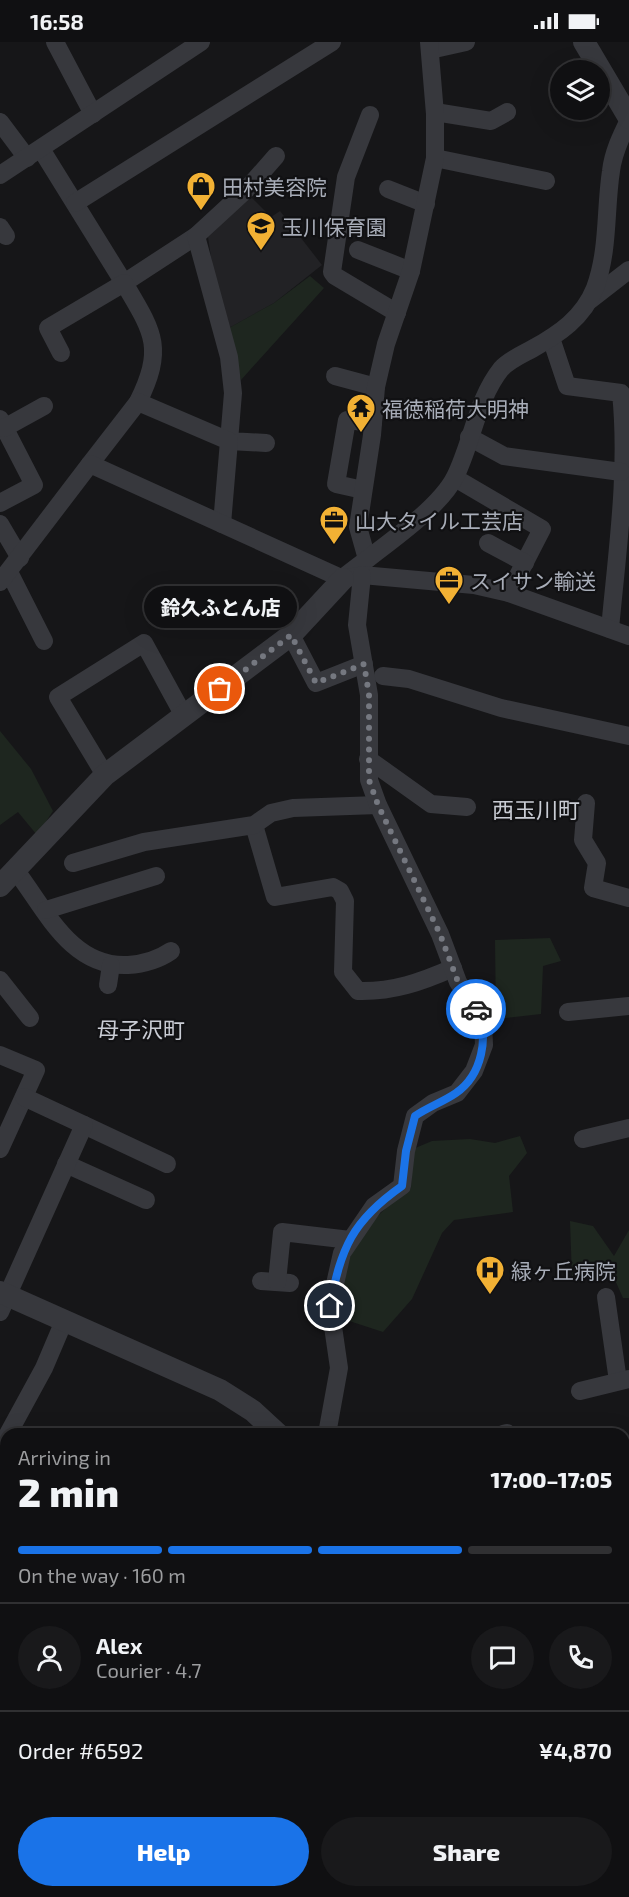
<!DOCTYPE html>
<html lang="en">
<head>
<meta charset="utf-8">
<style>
	body { margin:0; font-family:"Exo 2","Noto Sans JP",sans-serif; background:#19191b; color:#f1f3f6; height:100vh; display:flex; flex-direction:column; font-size:22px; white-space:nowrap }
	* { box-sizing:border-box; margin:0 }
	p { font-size:20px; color:#9c9d9f }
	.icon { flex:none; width:33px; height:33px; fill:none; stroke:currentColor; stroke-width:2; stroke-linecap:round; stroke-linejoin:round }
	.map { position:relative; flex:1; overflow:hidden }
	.panel { position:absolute; left:0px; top:1386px; width:630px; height:470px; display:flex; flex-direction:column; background:#101012; border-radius:18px 18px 0 0; box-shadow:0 6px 24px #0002,0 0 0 2px #303032 }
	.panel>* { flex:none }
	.controls { position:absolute; left:550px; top:18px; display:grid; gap:12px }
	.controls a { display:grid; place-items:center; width:60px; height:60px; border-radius:50%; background:#101012; box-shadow:0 6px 24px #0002,0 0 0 2px #303032; font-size:30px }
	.pin { position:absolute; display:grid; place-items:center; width:51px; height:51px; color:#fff; margin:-26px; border:3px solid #fff; border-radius:50%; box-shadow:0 2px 6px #0007 }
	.courier { position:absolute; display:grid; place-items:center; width:60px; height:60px; margin:-30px; border:4px solid #1a73e8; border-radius:50%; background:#fff; color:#222; box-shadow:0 2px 8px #0007 }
	.bubble { position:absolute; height:42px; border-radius:21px; background:#101012; box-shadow:0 6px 24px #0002,0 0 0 2px #303032; font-size:20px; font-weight:800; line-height:42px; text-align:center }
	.head em { font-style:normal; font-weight:800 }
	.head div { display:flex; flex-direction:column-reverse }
	.head { display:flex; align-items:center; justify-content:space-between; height:102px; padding:0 18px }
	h1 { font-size:39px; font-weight:800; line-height:45px }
	.bar { display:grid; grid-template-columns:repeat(4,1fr); gap:9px 6px; align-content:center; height:72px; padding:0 18px }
	.bar i { height:8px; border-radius:4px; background:#303032 }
	.bar .current { background:#1a73e8 }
	.bar p { grid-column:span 4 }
	.line { display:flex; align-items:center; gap:15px; padding:0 18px; border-top:2px solid #303032 }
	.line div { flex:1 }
	.round { display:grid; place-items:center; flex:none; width:63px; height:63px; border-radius:32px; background:#19191b }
	.cta { display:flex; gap:12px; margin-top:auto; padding:12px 18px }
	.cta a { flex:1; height:69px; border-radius:36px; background:#1a73e8; color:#fff; font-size:24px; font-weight:800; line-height:69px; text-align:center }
	.cta a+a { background:#19191b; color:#f1f3f6 }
	.status { display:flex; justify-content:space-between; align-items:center; height:42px; padding:0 30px; background:#101012; direction:ltr }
	.status svg { height:16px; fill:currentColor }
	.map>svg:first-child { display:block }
	.built { fill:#222225 }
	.green { fill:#1e261f }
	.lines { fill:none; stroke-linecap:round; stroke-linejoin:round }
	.minor { stroke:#37383d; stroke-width:18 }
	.tertiary { stroke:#37383d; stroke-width:22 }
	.done { stroke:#757880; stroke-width:6; stroke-dasharray:0 10.8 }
	.route { stroke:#1a73e8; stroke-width:8 }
	.labels { text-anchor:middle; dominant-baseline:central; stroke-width:4.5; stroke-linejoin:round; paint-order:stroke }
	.poi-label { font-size:21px; fill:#a8adb8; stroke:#111113; text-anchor:start }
	.neighbourhood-label { font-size:22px; fill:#c9ccd4; stroke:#111113 }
</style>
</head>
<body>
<div class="status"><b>16:58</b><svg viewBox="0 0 49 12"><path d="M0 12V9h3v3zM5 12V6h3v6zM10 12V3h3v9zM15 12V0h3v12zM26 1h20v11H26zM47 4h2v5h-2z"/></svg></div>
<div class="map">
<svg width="629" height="1855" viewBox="0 0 629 1855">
	<rect width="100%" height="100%" fill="#161618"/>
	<path class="built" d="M250,154L271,175L280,169L322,223L274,261L229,286L213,229L208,195Z"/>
	<g class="green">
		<path d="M310,234L324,246L241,338L229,286L274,261Z"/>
		<path d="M0,689L31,727L53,769L37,793L18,770L0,783Z"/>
		<path d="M550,896L561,919L543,924L541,972L496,977L495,898Z"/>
		<path d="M520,1094L527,1111L509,1134L513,1170L454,1178L442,1191L412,1257L383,1290L340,1276C335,1221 367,1176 411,1146L413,1107L432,1099L470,1097L495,1101Z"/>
		<path d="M570,1179L593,1184L614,1214L629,1188V1256H623L615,1238L572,1235Z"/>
		<path d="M6,1614V1647L0,1640V1620Z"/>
		<path d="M6,1652V1771L0,1770V1655Z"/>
		<path d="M624,1809L629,1815V1855H575L570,1850H624Z"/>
	</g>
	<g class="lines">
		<g class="minor">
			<path d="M55,0L93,72"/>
			<path d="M430,8L466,0"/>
			<path d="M435,70L491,79L507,70"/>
			<path d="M370,73L346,135L332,230L335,234L397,271"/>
			<path d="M0,80L27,116"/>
			<path d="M41,107L124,241L196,194"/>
			<path d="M435,116L546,139"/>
			<path d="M0,133L201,0"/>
			<path d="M388,147L426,162"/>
			<path d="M75,161L332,0"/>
			<path d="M0,185L6,194"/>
			<path d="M358,208L411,229"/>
			<path d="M590,258L629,228"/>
			<path d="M551,296L567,344L621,351C629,429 617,510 610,587"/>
			<path d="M61,311L48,286L124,241C153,290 165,305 138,360"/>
			<path d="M335,334L376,345"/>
			<path d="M0,377L34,443L0,461"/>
			<path d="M4,386L44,364"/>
			<path d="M469,395L504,414L621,430"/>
			<path d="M266,401L229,399L233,351L229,315L196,194L247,147L276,114"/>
			<path d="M90,422L138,360L229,399L222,482"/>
			<path d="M455,436L542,487L509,551"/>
			<path d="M363,448L336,442L347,378L373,381"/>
			<path d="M0,482L20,516"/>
			<path d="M488,501L525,521"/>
			<path d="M367,517L358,485L372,393L376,345L386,302L411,229L435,116V72L429,0"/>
			<path d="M9,530L44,599"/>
			<path d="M344,535C375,510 438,469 455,435C472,401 477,357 501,327C509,318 521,313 532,307C559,292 583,276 595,246C609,208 605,168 611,129C613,111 621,94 629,78"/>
			<path d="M0,540L90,422L343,537L362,533L474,543L509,551L629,594"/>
			<path d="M291,593L316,641L364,622"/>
			<path d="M383,634L409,637L501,666L629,694"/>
			<path d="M368,717L431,762L467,765"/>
			<path d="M105,733L58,655L144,601L184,674"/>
			<path d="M586,761L583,798L597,821L593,846L629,856"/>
			<path d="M254,783L275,855L333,845L340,849L345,859L343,930L358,949C393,950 421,940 453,926"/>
			<path d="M73,821L144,800L254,783L271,771L293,766L378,763"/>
			<path d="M16,829C46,868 71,926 128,923C143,922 158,918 171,909"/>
			<path d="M46,868L156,834"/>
			<path d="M0,938L30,976"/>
			<path d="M108,943L111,923"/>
			<path d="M568,970L629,964"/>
			<path d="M0,1013L36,1028L0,1107"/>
			<path d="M84,1083L167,1122"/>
			<path d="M583,1097L629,1086"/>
			<path d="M66,1122L146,1158"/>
			<path d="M261,1239L290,1241"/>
			<path d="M277,1240L282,1190L350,1198"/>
			<path d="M606,1255L618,1339"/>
			<path d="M0,1270L84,1083L24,1055"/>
			<path d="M580,1349L629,1337"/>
			<path d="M8,1392L44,1326L64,1279"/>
			<path d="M327,1392L339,1326L330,1264L342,1211L374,1164L402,1144L406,1109L415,1074L433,1061L457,1051L474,1029L484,1003L483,980L458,940L440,892L378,763L369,738V653L357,583L362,533"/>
			<path d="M503,1392L507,1391"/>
			<path d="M0,1576L6,1581"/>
			<path d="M0,1604L6,1599"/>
			<path d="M624,1795L629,1802"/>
			<path d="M305,1852L383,1851V1855"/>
			<path d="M48,1855L49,1850"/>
		</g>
		<g class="tertiary">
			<path d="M584,0L629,76"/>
			<path d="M0,844L105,733L291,593L343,537"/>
			<path d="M0,1250L220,1348L253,1369L278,1392"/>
			<path d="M624,1635L629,1637"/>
		</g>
	</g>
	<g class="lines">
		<path class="done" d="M220,647L291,593L316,641L364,622L369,653V738L378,763L440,892L458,940L476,967"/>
		<path class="route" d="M330,1264C341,1206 352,1179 402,1144L406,1109L415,1074C428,1065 443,1060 456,1051C482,1033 490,994 476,967"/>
	</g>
	<defs>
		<g id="shop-pin" transform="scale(1.5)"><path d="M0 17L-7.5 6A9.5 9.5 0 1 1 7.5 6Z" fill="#f2b134" stroke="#111113"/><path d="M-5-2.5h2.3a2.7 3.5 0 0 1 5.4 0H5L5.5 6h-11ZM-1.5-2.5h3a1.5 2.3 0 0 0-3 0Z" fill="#111"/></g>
		<g id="school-pin" transform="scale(1.5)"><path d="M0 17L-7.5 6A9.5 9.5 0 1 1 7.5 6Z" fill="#f2b134" stroke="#111113"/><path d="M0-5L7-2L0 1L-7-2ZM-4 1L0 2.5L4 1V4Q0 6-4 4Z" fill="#111"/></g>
		<g id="temple-pin" transform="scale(1.5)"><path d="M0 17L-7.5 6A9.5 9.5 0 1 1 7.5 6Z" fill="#f2b134" stroke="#111113"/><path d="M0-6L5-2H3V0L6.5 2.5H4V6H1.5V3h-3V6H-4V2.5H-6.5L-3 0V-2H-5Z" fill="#111"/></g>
		<g id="office-pin" transform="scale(1.5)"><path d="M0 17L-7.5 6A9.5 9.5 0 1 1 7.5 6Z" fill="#f2b134" stroke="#111113"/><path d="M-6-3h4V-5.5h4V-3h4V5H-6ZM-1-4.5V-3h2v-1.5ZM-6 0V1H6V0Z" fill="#111"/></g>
		<g id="hospital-pin" transform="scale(1.5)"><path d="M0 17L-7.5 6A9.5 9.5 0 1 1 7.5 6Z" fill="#f2b134" stroke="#111113"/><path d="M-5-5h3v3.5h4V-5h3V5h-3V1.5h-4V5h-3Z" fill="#111"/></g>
	</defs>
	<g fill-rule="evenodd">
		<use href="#shop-pin" x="201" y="144"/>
		<use href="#school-pin" x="261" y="184"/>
		<use href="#temple-pin" x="361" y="366"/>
		<use href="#office-pin" x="334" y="478"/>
		<use href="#office-pin" x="449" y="538"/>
		<use href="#hospital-pin" x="490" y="1228"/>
	</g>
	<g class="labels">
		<g class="poi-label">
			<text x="222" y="144">田村美容院</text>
			<text x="282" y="184">玉川保育園</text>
			<text x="382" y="366">福徳稲荷大明神</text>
			<text x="355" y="478">山大タイル工芸店</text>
			<text x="470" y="538">スイサン輸送</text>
			<text x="511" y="1228">緑ヶ丘病院</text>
		</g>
		<g class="neighbourhood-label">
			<text x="536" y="767">西玉川町</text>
			<text x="141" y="987">母子沢町</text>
		</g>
	</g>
</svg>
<div class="controls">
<a><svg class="icon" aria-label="layers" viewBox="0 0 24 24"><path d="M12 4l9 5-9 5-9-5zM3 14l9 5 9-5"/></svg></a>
</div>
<div class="pin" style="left:220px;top:647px;background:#ea580c"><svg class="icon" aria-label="bag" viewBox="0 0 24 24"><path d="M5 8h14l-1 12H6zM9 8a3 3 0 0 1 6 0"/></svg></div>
<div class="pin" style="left:330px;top:1264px;background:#1f2937"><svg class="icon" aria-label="home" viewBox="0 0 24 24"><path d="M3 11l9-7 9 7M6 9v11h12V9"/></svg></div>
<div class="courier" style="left:476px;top:967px"><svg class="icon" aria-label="car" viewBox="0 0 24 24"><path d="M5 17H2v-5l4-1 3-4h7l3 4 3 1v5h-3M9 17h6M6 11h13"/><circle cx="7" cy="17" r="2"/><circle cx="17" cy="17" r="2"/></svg></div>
<div class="bubble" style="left:144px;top:544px;width:153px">鈴久ふとん店</div>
<section class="panel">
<div class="head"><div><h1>2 min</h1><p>Arriving in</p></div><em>17:00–17:05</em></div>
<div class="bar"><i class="current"></i><i class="current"></i><i class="current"></i><i></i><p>On the way · 160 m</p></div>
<div class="line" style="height:108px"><a class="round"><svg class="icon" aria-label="person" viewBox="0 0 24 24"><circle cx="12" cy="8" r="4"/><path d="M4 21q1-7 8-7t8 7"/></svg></a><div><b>Alex</b><p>Courier · 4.7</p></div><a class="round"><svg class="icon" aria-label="chat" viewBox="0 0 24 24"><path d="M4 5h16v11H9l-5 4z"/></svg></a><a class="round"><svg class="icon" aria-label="phone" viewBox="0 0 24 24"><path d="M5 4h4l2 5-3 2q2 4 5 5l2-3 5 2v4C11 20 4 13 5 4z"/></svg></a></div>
<div class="line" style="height:78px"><div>Order #6592</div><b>¥4,870</b></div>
<div class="cta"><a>Help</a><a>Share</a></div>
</section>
</div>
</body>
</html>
